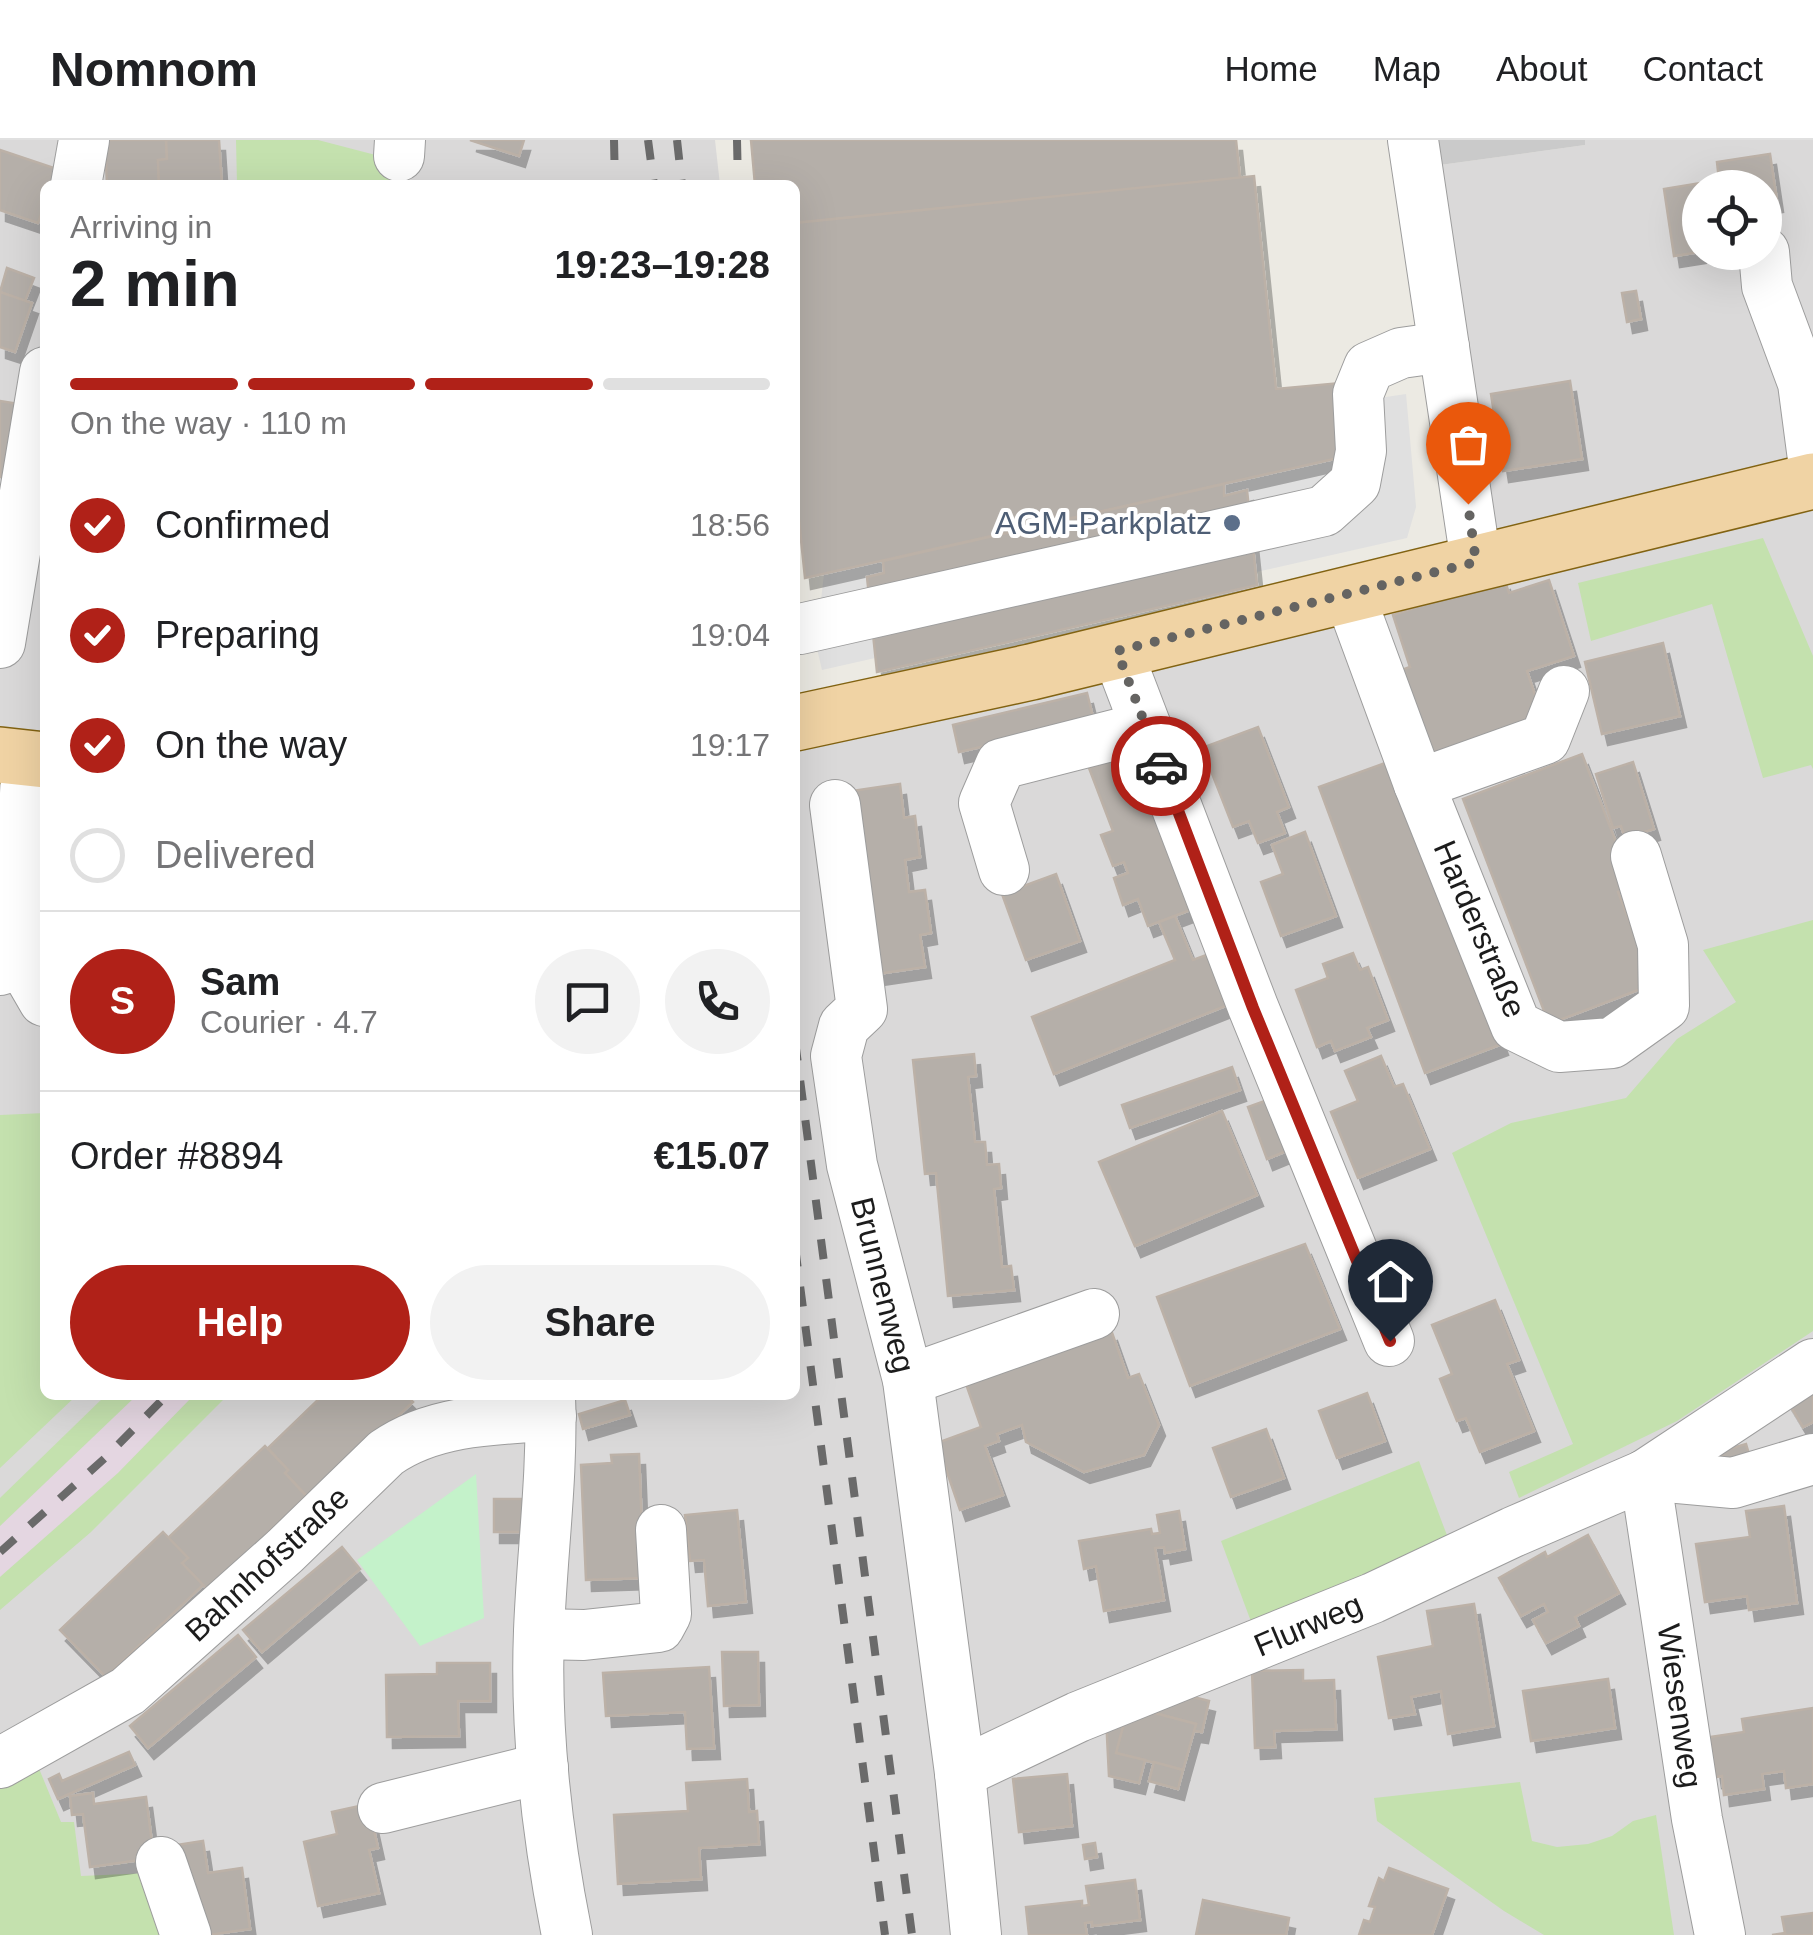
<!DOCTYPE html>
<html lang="en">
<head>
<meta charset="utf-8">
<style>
	body { margin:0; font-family:Arial,sans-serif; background:#f2f2f2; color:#202124; height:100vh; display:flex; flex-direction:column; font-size:38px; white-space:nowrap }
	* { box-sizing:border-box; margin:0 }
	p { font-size:32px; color:#757577 }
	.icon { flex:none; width:55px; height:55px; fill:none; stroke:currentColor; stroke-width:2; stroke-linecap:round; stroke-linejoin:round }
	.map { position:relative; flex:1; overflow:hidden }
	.drawer { position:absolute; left:40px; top:40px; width:760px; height:1220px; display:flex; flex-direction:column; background:#fff; border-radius:15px; box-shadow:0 10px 40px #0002 }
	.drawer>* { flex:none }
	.buttons { position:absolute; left:1682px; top:30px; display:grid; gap:20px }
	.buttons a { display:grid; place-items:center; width:100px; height:100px; border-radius:50%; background:#fff; box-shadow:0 10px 40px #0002; font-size:50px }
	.pin { position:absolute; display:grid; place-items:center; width:85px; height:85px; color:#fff; margin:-102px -42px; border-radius:50% 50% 50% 0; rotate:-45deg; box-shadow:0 0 10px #0007 }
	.pin .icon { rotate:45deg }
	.courier { position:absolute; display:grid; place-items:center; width:100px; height:100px; margin:-50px; border:8px solid #b02118; border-radius:50%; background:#fff; color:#222; box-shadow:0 2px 12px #0007 }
	.summary em { font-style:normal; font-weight:700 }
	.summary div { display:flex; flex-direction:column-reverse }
	.summary { display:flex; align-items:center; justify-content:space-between; height:170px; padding:0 30px }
	h1 { font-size:65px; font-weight:700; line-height:75px }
	.bar { display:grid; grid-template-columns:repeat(4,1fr); gap:15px 10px; align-content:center; height:120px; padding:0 30px }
	.bar i { height:12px; border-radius:8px; background:#e0e0e0 }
	.bar .selected { background:#b02118 }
	.bar p { grid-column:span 4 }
	.line { display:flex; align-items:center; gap:25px; padding:0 30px; border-top:2px solid #e0e0e0 }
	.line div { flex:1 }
	.round { display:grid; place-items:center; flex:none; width:105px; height:105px; border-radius:52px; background:#f2f2f2 }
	ol { padding:0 30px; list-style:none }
	li { display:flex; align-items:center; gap:30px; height:110px }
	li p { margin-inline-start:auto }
	li .icon { padding:10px; border-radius:50%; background:#b02118; color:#fff; stroke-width:4 }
	li:last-child { color:#757577 }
	li i { width:55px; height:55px; border:5px solid #e0e0e0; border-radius:50% }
	.action { display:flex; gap:20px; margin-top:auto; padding:20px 30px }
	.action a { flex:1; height:115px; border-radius:60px; background:#b02118; color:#fff; font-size:40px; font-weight:700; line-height:115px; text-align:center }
	.action a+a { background:#f2f2f2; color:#202124 }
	header { display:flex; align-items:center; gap:60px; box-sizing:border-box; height:140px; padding:0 50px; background:#fff; border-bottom:2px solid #e0e0e0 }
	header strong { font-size:48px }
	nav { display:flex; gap:55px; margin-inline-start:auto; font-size:35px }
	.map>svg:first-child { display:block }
	.residential { fill:#dad9d9; fill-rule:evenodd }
	.industrial { fill:#e4d6e1 }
	.religious { fill:#cacaca }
	.grass { fill:#c4e1ae }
	.park { fill:#c4f2ca }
	.parking { fill:#e0e0e0 }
	.building { fill:#b5afa9; stroke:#bcb1a7; stroke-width:2.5; filter:url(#shadow) }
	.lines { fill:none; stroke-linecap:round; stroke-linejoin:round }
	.minor-casing { stroke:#9d9d9d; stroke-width:52 }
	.major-casing { stroke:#826312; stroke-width:58 }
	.minor { stroke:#fff; stroke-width:50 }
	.major { stroke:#f0d3a4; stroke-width:55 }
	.rail { stroke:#6a6a6a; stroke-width:8; stroke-dasharray:20 20; stroke-linecap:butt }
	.done { stroke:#656462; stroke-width:10; stroke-dasharray:0 18 }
	.route { stroke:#b02118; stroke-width:12 }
	.service-dot { fill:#5c6f8a; stroke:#fff; stroke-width:4 }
	.labels { text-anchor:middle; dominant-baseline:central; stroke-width:8; stroke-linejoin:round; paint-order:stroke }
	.service-label { font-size:32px; fill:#4e5e75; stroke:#fff; text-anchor:end }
	.street-label { font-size:32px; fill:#1c1c1c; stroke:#fff }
</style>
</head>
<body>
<header>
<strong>Nomnom</strong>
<nav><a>Home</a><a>Map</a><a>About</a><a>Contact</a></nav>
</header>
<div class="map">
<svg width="1813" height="1795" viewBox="0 0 1813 1795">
	<defs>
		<filter id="shadow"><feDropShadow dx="6" dy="11" stdDeviation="0" flood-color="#0004"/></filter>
	</defs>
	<rect width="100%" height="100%" fill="#eceae3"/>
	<path class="residential" d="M0,0H715L720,45H45V1255H795V562L1478,420L1418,28L1585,5V0H1813V1795H0ZM1700,48H1765V112H1700Z"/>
	<path class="industrial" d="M137,1255H194L118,1333L0,1437V1386Z"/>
	<path class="religious" d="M1414,0H1585V5L1418,28Z"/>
	<g class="grass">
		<path d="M236,0H318L391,19L395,45H237Z"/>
		<path d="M1763,398L1813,516V629L1811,625L1763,638L1712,464L1591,501L1578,443Z"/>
		<path d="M1813,780V1191L1677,1281L1519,1358L1509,1332L1573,1304L1452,1013L1511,983L1626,958L1677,899L1736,862L1703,810Z"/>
		<path d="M45,973V1255H77L0,1328V975Z"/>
		<path d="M106,1255H137L0,1386V1358Z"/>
		<path d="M194,1255H228L91,1392L0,1470V1437L118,1333Z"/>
		<path d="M1419,1321L1451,1406L1256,1495L1221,1401Z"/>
		<path d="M33,1614L61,1682H74L81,1736L149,1733L172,1795H0V1631Z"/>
		<path d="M1520,1642L1532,1701L1557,1707L1588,1704L1612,1696L1633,1681L1656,1675L1674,1795H1544L1504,1771L1377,1681L1374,1658Z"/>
	</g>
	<path class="park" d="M476,1334L484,1478L420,1506L357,1420Z"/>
	<path class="parking" d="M1406,254L1416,367L1407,398L822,530L816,504L824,434L1379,258Z"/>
	<g class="building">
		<path d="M105,0H166L167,19L158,20L159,45H107Z"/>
		<path d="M166,0H219L222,45H159L158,20L167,19Z"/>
		<path d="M470,0H524L519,16Z"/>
		<path d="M751,0H1236L1240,38L795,83V45H755Z"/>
		<path d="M0,10L57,29L52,45H45V64L38,83L0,70Z"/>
		<path d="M1770,14L1777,61L1765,63V48H1700V112L1674,116L1664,49L1719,40L1717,22Z"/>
		<path d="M1254,36L1276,249L1340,243L1347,316L805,438L795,342V83Z"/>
		<path d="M7,128L34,138L25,161L0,152Z"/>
		<path d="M1636,151L1641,179L1627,182L1622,153Z"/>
		<path d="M0,152L32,163L15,212L0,207Z"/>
		<path d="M1570,241L1582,319L1503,331L1491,254Z"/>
		<path d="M0,261L19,264L6,338L0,337Z"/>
		<path d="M1224,344V356L1247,350L1257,445L877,532L867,437L884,433L883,421Z"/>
		<path d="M1504,439L1509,453L1549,440L1574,516L1527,531L1543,579L1424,618L1396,532L1410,527L1393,475Z"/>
		<path d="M1663,503L1680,576L1602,594L1585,522Z"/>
		<path d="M1087,553L1094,581L959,612L953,585Z"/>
		<path d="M1258,587L1289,667L1277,672L1285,693L1258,703L1249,681L1233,687L1202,608Z"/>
		<path d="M1141,608L1201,766L1148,786L1138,759L1123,765L1114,738L1128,733L1124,722L1113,726L1101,695L1113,691L1089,628Z"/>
		<path d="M1582,614L1633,746L1618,752L1654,844L1549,884L1463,659Z"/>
		<path d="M1396,619L1502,904L1425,933L1319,647Z"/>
		<path d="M1633,622L1654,689L1625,698L1621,686L1613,688L1596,634Z"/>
		<path d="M900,644L904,678L915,676L920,717L905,720L909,752L925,750L931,793L920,795L925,827L870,835L845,652Z"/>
		<path d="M1305,692L1336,776L1281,796L1261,742L1283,734L1272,705Z"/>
		<path d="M1056,734L1080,801L1026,820L1002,754Z"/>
		<path d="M1175,776L1193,820L1217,811L1238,861L1054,934L1032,877L1175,820L1159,782Z"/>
		<path d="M1353,813L1360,830L1368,827L1388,880L1367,888L1371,897L1335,911L1331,901L1317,907L1296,850L1328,838L1323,824Z"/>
		<path d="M974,914L976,936L968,937L975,1002H985L987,1025L999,1024L1001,1048L994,1049L1002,1127L1011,1126L1014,1150L948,1156L936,1033L925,1034L913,920Z"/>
		<path d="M1381,916L1394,947L1403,944L1430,1009L1358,1038L1331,972L1358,961L1345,931Z"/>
		<path d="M1232,927L1240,950L1130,988L1122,965Z"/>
		<path d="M1270,959L1289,1010L1267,1019L1248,967Z"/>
		<path d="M1222,971L1257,1055L1135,1106L1099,1022Z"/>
		<path d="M1305,1104L1340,1189L1190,1246L1157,1157Z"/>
		<path d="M1495,1160L1519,1220L1507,1224L1534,1291L1480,1312L1466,1278L1457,1281L1440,1239L1452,1234L1432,1185Z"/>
		<path d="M1111,1190L1128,1238L1139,1234L1159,1285L1144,1315L1084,1332L1026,1302L1022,1285L997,1294L999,1301L985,1306L1003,1355L960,1370L937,1303L981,1287L965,1241Z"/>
		<path d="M1813,1233V1282L1803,1287L1782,1252Z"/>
		<path d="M1367,1253L1385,1301L1337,1318L1319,1271Z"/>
		<path d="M323,1255H406L413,1262L310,1359L285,1333L288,1330L268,1308Z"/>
		<path d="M625,1260L630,1275L583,1289L579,1274Z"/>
		<path d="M1266,1289L1284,1338L1231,1357L1213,1308Z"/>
		<path d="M1746,1304L1751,1321L1726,1328L1721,1311Z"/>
		<path d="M265,1306L288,1330L285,1333L306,1356L208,1450L182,1423L188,1418L168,1398Z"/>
		<path d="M639,1314L644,1438L586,1440L581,1325L612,1323L611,1315Z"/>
		<rect x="494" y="1359" width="31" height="33"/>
		<path d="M1784,1366L1797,1463L1749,1470L1747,1456L1705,1462L1696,1404L1750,1397L1746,1371Z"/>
		<path d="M737,1370L746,1462L708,1466L704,1420L690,1421L685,1375Z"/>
		<path d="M1179,1371L1185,1409L1165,1413L1164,1407L1155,1408L1164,1460L1104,1471L1096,1426L1084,1429L1079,1401L1151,1389L1152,1394L1160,1393L1157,1375Z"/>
		<path d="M163,1392L188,1418L182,1423L203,1445L106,1537L60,1490Z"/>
		<path d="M1588,1395L1619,1453L1575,1477L1579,1486L1546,1503L1533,1480L1548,1472L1544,1464L1521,1476L1499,1438L1545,1412L1547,1417Z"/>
		<path d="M342,1407L360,1429L262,1512L243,1490Z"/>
		<path d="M1474,1464L1494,1586L1448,1594L1441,1551L1411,1557L1415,1574L1389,1578L1378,1517L1433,1506L1427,1471Z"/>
		<path d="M238,1495L256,1517L148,1608L130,1586Z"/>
		<path d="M722,1512H758L759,1565L724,1566Z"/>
		<path d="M437,1523H490V1561H458L459,1596L387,1597L386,1535L437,1534Z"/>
		<path d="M709,1527L714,1608L687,1609L685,1572L606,1576L603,1533Z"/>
		<path d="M1303,1530V1541L1334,1540L1336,1589L1274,1591L1275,1607L1255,1608L1252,1531Z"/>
		<path d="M1608,1539L1615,1588L1531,1601L1523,1551Z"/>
		<path d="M1169,1551L1209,1561L1202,1592L1194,1591L1196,1584L1147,1571Z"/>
		<path d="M1128,1566L1196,1584L1183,1630L1116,1613Z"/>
		<path d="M1813,1568V1644L1786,1648L1784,1631L1762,1634L1764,1649L1724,1655L1722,1636L1716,1637L1710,1597L1744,1592L1742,1579Z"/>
		<path d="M1126,1575L1116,1613L1145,1620L1139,1643L1109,1636L1106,1577Z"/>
		<path d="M129,1612L135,1625L58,1659L49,1639L59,1634L62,1641Z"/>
		<path d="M1154,1622L1183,1630L1178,1649L1149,1641Z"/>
		<path d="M1067,1634L1072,1686L1019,1692L1013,1639Z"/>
		<path d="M747,1639L749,1672L757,1671L759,1704L699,1708L701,1739L618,1744L614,1675L688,1671L686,1643Z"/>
		<path d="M93,1653L94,1664L146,1657L154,1718L90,1727L83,1674L72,1675L70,1656Z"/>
		<path d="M359,1666L370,1672L378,1708L369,1710L379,1753L318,1766L304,1702L337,1694L332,1672Z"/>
		<path d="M203,1701L208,1733L242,1728L250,1789L208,1795L177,1705Z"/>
		<path d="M1095,1703L1097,1717L1085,1719L1083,1705Z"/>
		<path d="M1389,1728L1448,1749L1432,1795H1359L1364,1780L1370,1782L1375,1767L1369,1766L1379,1738L1384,1741Z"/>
		<path d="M1135,1740L1140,1780L1092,1786V1782L1085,1783L1087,1795H1029L1026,1767L1082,1761V1766L1089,1765L1086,1746Z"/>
		<path d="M1203,1760L1289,1778L1286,1795H1196Z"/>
		<path d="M1813,1773V1795H1772L1785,1793L1782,1777Z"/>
	</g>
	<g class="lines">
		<g class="minor-casing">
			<g id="minor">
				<path d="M1413,0L1476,422"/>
				<path d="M399,16L400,0"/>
				<path d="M76,45L84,0"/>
				<path d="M1764,112L1767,146L1803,243L1813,319"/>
				<path d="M1349,454L1419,644L1516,886L1559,907L1612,903L1664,866L1663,805L1636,716"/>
				<path d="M800,489L1324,371L1355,343L1361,311L1358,254L1369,227L1401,213L1444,207"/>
				<path d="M0,503L45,232"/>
				<path d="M1117,511L1253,867L1389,1201"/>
				<path d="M1419,644L1545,599L1564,551"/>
				<path d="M835,665L862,869L844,886L836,916L852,1025L908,1240L960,1633"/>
				<path d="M1004,730L984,663L1001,624L1146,587"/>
				<path d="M22,823L21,725L27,618"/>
				<path d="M0,830L22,823L44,861"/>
				<path d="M908,1240L1094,1174"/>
				<path d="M550,1255C553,1334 542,1412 539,1491C535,1593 547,1695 567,1795"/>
				<path d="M1645,1335L1697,1679L1720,1795"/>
				<path d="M1645,1335L1813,1224"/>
				<path d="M539,1494L584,1495L659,1487L666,1474L661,1390"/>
				<path d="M0,1623L128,1551L285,1411L386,1313C433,1280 495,1279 551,1276"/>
				<path d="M383,1668L543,1628"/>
				<path d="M161,1722L186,1795"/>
				<path d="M976,1795L960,1633L1078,1577L1373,1458L1513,1392L1645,1335L1733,1343L1813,1319"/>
			</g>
		</g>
		<g class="major-casing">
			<g id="major">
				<path d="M795,583L1031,532L1813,341"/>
				<path d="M0,615L45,620"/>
			</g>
		</g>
		<use href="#minor" class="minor"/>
		<use href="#major" class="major"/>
		<g class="rail">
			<path d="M614,0L615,45"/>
			<path d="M648,0L654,45"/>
			<path d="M677,0L682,45"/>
			<path d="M737,0L738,45"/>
			<path d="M795,901L912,1795"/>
			<path d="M795,1107L885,1795"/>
			<path d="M0,1412L105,1318L167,1255"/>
		</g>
	</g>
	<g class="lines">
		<path class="done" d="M1161,626L1117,511L1476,422L1468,364"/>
		<path class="route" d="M1161,626L1253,868L1390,1201"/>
	</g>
	<circle class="service-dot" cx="1232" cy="383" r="10"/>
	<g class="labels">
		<g class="service-label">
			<text x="1212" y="383">AGM-Parkplatz</text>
		</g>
		<g class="street-label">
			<text transform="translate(1480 789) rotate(67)">Harderstraße</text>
			<text transform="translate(883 1145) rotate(76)">Brunnenweg</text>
			<text transform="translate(267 1424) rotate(-43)">Bahnhofstraße</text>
			<text transform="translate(1308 1485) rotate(-23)">Flurweg</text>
			<text transform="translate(1680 1566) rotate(82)">Wiesenweg</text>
		</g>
	</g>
</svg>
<div class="buttons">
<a><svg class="icon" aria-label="locate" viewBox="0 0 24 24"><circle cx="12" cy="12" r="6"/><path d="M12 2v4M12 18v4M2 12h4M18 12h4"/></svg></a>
</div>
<div class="pin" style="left:1468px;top:364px;background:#ea580c"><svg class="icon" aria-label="bag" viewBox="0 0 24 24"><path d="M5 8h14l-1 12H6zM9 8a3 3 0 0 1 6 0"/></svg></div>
<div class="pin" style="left:1390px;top:1201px;background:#1f2937"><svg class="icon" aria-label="home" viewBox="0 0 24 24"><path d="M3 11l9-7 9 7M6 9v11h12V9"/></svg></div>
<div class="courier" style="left:1161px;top:626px"><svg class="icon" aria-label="car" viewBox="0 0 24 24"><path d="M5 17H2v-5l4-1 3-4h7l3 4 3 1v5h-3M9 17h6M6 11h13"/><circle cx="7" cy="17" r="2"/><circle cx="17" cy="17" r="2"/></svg></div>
<section class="drawer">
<div class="summary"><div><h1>2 min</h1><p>Arriving in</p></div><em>19:23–19:28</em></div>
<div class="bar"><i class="selected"></i><i class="selected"></i><i class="selected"></i><i></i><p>On the way · 110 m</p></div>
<ol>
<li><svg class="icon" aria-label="check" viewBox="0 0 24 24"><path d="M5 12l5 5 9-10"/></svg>Confirmed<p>18:56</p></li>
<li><svg class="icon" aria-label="check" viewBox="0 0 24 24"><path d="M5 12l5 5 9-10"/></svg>Preparing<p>19:04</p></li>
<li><svg class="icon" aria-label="check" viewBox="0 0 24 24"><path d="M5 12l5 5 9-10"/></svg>On the way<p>19:17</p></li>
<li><i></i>Delivered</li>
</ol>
<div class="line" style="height:180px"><b class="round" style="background:#b02118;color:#fff">S</b><div><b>Sam</b><p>Courier · 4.7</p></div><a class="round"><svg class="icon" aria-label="chat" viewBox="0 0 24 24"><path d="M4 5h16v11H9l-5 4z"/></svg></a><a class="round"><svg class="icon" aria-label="phone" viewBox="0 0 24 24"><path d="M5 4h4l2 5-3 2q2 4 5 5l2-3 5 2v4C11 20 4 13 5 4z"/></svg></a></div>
<div class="line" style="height:130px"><div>Order #8894</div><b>€15.07</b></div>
<div class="action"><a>Help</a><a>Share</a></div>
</section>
</div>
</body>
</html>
